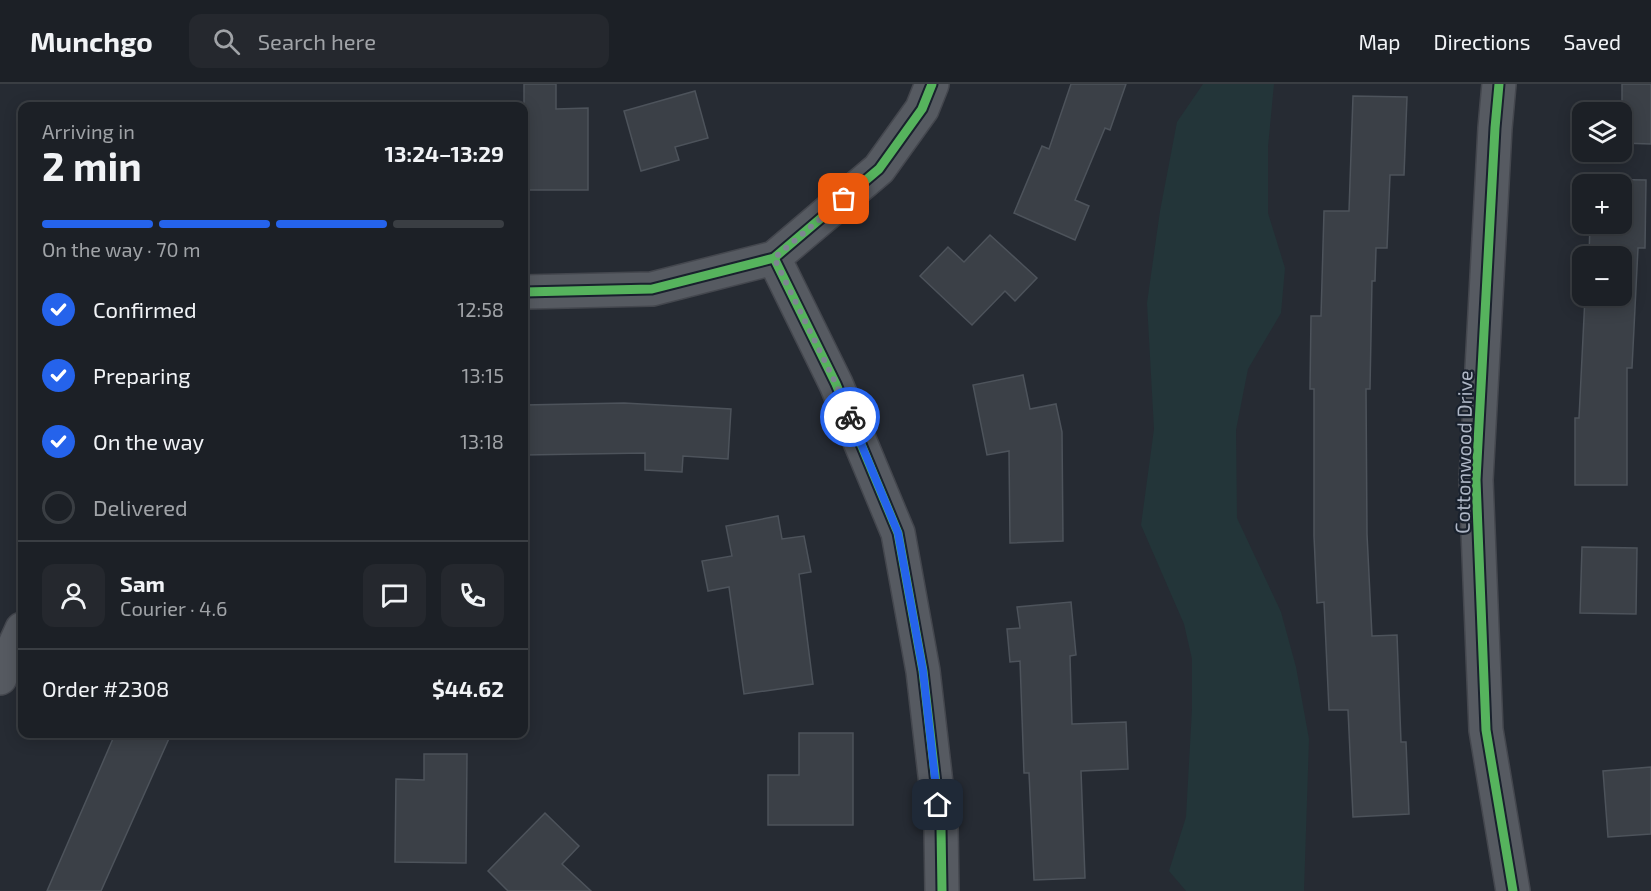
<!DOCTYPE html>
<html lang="en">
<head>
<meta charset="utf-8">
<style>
	body { margin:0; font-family:"Exo 2",sans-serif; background:#25282e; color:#f1f3f6; height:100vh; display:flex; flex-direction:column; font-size:22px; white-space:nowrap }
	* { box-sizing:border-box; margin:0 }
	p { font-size:20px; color:#a0a3a7 }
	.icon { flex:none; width:33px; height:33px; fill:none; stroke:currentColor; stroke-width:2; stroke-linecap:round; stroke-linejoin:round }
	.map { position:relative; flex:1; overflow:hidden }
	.details { position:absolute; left:18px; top:18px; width:510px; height:636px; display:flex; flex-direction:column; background:#1c2026; border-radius:12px; box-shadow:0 3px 15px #0003,0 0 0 2px #3a3e43 }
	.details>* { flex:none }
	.controls { position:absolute; left:1572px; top:18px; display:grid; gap:12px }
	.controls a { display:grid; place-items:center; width:60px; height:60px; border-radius:12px; background:#1c2026; box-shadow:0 3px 15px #0003,0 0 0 2px #3a3e43; font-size:30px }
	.pin { position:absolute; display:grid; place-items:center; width:51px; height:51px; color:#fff; margin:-26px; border-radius:12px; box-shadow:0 3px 9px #0006 }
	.courier { position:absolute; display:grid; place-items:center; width:60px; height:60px; margin:-30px; border:4px solid #2563eb; border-radius:50%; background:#fff; color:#222; box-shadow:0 2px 8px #0007 }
	.summary em { font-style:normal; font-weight:700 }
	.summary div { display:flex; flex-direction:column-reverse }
	.summary { display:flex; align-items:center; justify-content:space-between; height:102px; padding:0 24px }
	h1 { font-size:39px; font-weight:700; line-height:45px }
	.bar { display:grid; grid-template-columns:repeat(4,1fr); gap:9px 6px; align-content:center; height:72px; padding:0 24px }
	.bar i { height:8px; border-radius:4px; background:#3a3e43 }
	.bar .current { background:#2563eb }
	.bar p { grid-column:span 4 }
	.line { display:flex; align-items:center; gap:15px; padding:0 24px; border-top:2px solid #3a3e43 }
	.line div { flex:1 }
	.round { display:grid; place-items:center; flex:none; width:63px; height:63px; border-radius:12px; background:#25282e }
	ol { padding:0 24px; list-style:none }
	li { display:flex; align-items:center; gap:18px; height:66px }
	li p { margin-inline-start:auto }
	li .icon { padding:6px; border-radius:50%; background:#2563eb; color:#fff; stroke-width:4 }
	li:last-child { color:#a0a3a7 }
	li i { width:33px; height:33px; border:3px solid #3a3e43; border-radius:50% }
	header { display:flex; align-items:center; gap:36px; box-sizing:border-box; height:84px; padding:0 30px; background:#1c2026; border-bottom:2px solid #3a3e43 }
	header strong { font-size:28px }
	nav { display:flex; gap:33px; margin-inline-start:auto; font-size:21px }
	.search { width:420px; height:54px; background:#25282e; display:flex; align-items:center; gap:15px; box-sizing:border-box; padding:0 21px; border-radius:12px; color:#a0a3a7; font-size:22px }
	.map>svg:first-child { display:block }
	.green { fill:#233539 }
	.building { fill:#3b4047; stroke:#4d535b; stroke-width:1.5 }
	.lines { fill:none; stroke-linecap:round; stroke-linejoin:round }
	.minor-casing { stroke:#44474e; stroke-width:36 }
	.minor { stroke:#565a61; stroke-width:33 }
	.cycleway-casing { stroke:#19212d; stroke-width:13 }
	.cycleway { stroke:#56b35d; stroke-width:9 }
	.done { stroke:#7e8592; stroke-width:6; stroke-dasharray:0 10.8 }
	.route { stroke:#2563eb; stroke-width:8 }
	.labels { text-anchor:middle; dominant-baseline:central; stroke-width:4.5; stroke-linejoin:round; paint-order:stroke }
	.street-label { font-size:20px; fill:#aeb6c5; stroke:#19212d }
</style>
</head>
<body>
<header>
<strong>Munchgo</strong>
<div class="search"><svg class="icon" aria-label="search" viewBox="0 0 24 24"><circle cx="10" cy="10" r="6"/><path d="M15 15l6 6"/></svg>Search here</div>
<nav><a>Map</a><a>Directions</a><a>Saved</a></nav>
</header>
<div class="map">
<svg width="1651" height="807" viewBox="0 0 1651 807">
	<rect width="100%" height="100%" fill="#262b33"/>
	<path class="green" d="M1203,0H1274L1268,63V129L1285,184L1281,229L1248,285L1236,346L1237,434L1281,528L1296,583L1309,655L1304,807H1186L1169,787L1186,733L1192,625V575L1184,540L1141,441L1154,345L1147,219L1160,127L1177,38Z"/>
	<g class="building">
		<path d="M524,0H556V25L588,24V106H527V73H524Z"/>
		<path d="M1071,0H1126L1110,46L1105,44L1075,116L1089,122L1075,156L1014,129L1042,62L1049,65Z"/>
		<path d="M1622,0H1651V60L1622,59Z"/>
		<path d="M695,7L708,54L675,63L679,76L641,87L624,27Z"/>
		<path d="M1353,12L1407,13L1404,91H1390L1387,164H1376L1375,197H1372L1370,305H1366L1367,450L1372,552L1397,551L1401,658H1406L1409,730L1353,733L1348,626H1329L1324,518L1317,519L1314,452V305H1310L1311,232H1321L1324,127H1349Z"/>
		<path d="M1591,95L1646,96L1645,164H1638L1632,284H1627V401H1575V334H1579L1585,213L1622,212V172H1589L1590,140H1622V100H1590Z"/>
		<path d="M990,151L1037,194L1015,217L1005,207L972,241L920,192L948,163L964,178Z"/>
		<path d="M1023,291L1030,325L1056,320L1062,348L1063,457L1010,459L1009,367L987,371L973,301Z"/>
		<path d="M624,319L731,325L728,375L683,372L682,388L645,386V369L524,371V321Z"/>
		<path d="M778,432L782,455L804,452L811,488L799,490L813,600L744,610L729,503L708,507L702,477L732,472L726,442Z"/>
		<path d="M1582,463L1637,464L1636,530L1580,529Z"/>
		<path d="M1071,518L1076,571L1070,572L1072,640L1126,638L1128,685L1081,687L1085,794L1034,796L1029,689H1024L1020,577L1010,578L1007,545L1020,544L1017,523Z"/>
		<path d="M799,649H853V741H768V691H799Z"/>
		<path d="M115,650H171L101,807H47Z"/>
		<path d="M424,670H467L466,779L395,778L396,695L424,696Z"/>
		<path d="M1651,683V750L1608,753L1603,687Z"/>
		<path d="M545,729L579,762L562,780L591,807H508L488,787Z"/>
	</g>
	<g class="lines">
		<g class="minor-casing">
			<g id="minor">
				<path d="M1499,0L1495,44L1476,396L1486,646L1513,807"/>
				<path d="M774,174L836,300L898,449L923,587L941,743L942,807"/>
				<path d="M524,208L652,205L774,174L879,85L922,25L932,0"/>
				<path d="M0,594L22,545"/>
			</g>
		</g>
		<use href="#minor" class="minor"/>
		<g class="cycleway-casing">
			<g id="cycleway">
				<path d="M1499,0L1495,44L1476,396L1486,646L1513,807"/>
				<path d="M774,174L836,300L898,449L923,587L941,743L942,807"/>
				<path d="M524,208L652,205L774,174L879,85L922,25L932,0"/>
			</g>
		</g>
		<use href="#cycleway" class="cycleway"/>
	</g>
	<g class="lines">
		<path class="done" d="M844,115L774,174L836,300L850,333"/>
		<path class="route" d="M850,333L898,449L923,587L938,721"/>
	</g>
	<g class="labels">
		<g class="street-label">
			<text transform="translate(1463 368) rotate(-89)">Cottonwood Drive</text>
		</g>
	</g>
</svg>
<div class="controls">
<a><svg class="icon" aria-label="layers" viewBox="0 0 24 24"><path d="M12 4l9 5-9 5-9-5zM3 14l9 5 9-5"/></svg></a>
<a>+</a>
<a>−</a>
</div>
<div class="pin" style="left:844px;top:115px;background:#ea580c"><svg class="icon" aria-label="bag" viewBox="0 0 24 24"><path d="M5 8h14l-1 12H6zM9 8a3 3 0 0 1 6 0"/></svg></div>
<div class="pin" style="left:938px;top:721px;background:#1f2937"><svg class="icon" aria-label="home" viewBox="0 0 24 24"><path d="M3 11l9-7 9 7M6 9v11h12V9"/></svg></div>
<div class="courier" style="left:850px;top:333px"><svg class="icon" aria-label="bike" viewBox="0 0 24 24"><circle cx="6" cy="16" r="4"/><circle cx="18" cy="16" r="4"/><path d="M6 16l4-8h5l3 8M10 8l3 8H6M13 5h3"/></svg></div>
<section class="details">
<div class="summary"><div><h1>2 min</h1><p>Arriving in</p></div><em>13:24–13:29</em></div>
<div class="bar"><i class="current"></i><i class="current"></i><i class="current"></i><i></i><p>On the way · 70 m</p></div>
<ol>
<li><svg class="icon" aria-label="check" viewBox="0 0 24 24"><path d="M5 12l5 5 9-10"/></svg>Confirmed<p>12:58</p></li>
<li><svg class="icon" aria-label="check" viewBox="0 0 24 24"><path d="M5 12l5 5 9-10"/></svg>Preparing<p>13:15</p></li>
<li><svg class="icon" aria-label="check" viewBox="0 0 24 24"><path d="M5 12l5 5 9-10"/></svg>On the way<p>13:18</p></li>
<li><i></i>Delivered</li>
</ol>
<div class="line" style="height:108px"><a class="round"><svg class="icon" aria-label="person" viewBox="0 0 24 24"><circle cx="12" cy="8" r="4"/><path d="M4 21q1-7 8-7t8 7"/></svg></a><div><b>Sam</b><p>Courier · 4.6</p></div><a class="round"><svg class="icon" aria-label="chat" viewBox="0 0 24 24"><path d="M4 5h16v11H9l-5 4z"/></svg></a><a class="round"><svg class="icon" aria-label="phone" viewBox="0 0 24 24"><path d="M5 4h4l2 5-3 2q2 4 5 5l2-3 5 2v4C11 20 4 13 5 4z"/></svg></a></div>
<div class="line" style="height:78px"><div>Order #2308</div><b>$44.62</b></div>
</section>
</div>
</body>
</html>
